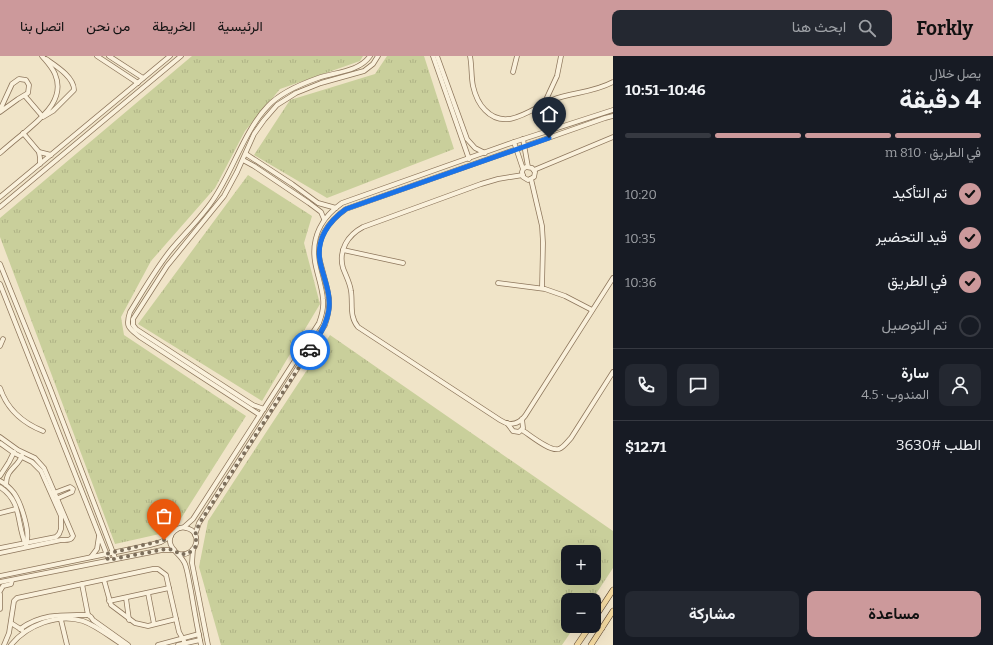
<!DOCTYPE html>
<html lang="ar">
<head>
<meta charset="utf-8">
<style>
	body { margin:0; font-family:Bitter,Vazirmatn,serif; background:#242831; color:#f1f3f6; direction:rtl; height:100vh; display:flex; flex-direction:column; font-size:15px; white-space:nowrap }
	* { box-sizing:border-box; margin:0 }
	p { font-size:13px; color:#9ea1a6 }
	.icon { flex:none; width:22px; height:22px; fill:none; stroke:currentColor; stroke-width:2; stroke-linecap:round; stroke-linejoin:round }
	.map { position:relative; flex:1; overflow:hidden; direction:ltr }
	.panel { display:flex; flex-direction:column; background:#171b24; width:380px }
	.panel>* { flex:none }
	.tools { position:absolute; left:561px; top:489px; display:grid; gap:8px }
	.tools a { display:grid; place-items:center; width:40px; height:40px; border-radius:8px; background:#171b24; box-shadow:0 4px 16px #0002; font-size:20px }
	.pin { position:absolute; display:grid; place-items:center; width:34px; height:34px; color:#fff; margin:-41px -17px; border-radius:50% 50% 50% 0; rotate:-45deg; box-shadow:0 0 4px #0007 }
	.pin .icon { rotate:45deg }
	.courier { position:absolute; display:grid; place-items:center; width:40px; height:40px; margin:-20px; border:3px solid #1a73e8; border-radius:50%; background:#fff; color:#222; box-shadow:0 1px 5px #0007 }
	.head em { font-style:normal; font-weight:700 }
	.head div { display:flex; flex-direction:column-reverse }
	.head { display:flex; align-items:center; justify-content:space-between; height:68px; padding:0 12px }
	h1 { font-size:26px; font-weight:700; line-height:30px }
	.bar { display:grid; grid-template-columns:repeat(4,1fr); gap:6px 4px; align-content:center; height:48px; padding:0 12px }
	.bar i { height:5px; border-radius:3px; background:#363941 }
	.bar .current { background:#cc999b }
	.bar p { grid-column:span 4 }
	.line { display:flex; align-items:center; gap:10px; padding:0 12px; border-top:1px solid #363941 }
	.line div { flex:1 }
	.round { display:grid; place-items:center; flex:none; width:42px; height:42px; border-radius:8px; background:#242831 }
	ol { padding:0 12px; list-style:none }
	li { display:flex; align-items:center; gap:12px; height:44px }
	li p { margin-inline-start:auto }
	li .icon { padding:4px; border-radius:50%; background:#cc999b; color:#111; stroke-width:4 }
	li:last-child { color:#9ea1a6 }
	li i { width:22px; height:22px; border:2px solid #363941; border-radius:50% }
	.button { display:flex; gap:8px; margin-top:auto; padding:8px 12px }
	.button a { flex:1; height:46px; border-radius:8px; background:#cc999b; color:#111; font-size:16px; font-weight:700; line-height:46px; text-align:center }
	.button a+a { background:#242831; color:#f1f3f6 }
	header { display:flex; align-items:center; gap:24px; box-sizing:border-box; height:56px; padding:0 20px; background:#cc999b; color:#111 }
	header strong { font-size:19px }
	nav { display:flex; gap:22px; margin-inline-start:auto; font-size:14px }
	.search { width:280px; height:36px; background:#242831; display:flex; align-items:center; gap:10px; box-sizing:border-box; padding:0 14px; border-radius:8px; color:#9ea1a6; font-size:15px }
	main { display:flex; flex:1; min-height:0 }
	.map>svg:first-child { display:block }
	.grass { fill:url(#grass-tufts); fill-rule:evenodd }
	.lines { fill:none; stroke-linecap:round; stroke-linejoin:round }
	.minor-casing { stroke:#8d765c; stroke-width:5.5 }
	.major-casing { stroke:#5b4430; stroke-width:6 }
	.minor { stroke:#faf1dc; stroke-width:4 }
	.major { stroke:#f3d9a0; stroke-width:5 }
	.done { stroke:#7c6e5b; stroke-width:4; stroke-dasharray:0 7.2 }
	.route { stroke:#1a73e8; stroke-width:5 }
</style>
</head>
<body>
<header>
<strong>Forkly</strong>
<div class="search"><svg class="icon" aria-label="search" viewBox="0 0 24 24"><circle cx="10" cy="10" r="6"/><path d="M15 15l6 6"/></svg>ابحث هنا</div>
<nav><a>الرئيسية</a><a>الخريطة</a><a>من نحن</a><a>اتصل بنا</a></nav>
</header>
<main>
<section class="panel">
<div class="head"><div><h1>4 دقيقة</h1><p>يصل خلال</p></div><em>10:46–10:51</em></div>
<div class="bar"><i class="current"></i><i class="current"></i><i class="current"></i><i></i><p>في الطريق · 810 m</p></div>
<ol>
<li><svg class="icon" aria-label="check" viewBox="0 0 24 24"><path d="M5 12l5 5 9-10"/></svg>تم التأكيد<p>10:20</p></li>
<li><svg class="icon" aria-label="check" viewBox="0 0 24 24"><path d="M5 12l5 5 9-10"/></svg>قيد التحضير<p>10:35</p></li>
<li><svg class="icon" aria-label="check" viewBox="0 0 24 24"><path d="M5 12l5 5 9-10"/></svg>في الطريق<p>10:36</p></li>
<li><i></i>تم التوصيل</li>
</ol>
<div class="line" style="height:72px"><a class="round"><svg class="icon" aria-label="person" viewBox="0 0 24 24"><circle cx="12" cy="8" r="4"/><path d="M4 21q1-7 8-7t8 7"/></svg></a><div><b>سارة</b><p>المندوب · 4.5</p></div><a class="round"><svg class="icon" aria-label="chat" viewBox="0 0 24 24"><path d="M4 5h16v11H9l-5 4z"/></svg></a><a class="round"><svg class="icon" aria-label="phone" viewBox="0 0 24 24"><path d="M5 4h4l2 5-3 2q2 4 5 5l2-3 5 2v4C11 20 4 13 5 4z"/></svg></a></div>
<div class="line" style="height:52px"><div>الطلب #3630</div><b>$12.71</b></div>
<div class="button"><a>مساعدة</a><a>مشاركة</a></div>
</section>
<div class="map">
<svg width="613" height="589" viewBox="0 0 613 589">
	<defs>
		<pattern id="grass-tufts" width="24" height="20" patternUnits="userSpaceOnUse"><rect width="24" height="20" fill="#c9cf9b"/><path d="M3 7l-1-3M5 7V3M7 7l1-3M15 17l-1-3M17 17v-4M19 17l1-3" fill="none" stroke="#aeb285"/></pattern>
	</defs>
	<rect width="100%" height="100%" fill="#f0e4c8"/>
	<g class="grass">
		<path d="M192,0H363L360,5L280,33L245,75L215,132L151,205L121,261L124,279L246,360L173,475L115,488L0,181V162Z"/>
		<path d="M387,0H424L454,93L327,142L254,99L290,44L375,18Z"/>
		<path d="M248,119L312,160L304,187L320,248L262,345L138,268Z"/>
		<path d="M330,279L613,475V512L592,544H568V570H575L562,589H221L199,511L208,465ZM568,496H594V522H568Z"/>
	</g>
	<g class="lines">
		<g class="minor-casing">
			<g id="minor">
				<path d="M97,0L138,27"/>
				<path d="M109,0L143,22"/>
				<path d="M433,0L469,103"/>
				<path d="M437,0L467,83L475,92L485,97"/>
				<path d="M470,0C472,10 471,20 473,30C475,39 479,48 485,54C506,76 531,53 552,44C572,36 593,37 613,26"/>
				<path d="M513,16L517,0"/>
				<path d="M25,40L43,61L53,55L74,34C74,21 56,10 46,3"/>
				<path d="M544,48L557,20L561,0"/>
				<path d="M0,54L12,28L19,23L26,24L29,29L28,37L18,43L0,56"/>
				<path d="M23,77L39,96L51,99"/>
				<path d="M523,83L528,111"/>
				<path d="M514,86L523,113L522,116L523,121L528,124L534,121L535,116L532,112L526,111L523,113"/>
				<path d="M39,96L40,102V108"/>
				<path d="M0,97C8,90 16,83 24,77C41,62 66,44 55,18C52,11 47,6 42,0"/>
				<path d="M246,98L292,128L318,147L336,152"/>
				<path d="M243,104L254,110L309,147L321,156L324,163"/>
				<path d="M534,114L613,81"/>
				<path d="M523,119L498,123L481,128L363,171C348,179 338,194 343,212C346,220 350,227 351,235C353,248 349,260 358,271L500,364C509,370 518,369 525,360L613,222"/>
				<path d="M531,123L542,170L543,187L542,232"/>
				<path d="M0,141L170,0"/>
				<path d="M0,151L181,0"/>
				<path d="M343,194L403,207"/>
				<path d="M0,208L50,332L115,502"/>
				<path d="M498,227L545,233L565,240L592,254"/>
				<path d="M0,228L109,504"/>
				<path d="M0,290L3,283"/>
				<path d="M0,332C7,353 23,367 43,375"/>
				<path d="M264,353L253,349L236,338L136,273L133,269V263L167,210L224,140L237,116L254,78L264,64L277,49L296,37L321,27L364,15L373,8L378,0"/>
				<path d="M260,359L140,281C129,272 125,271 130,256C143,235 155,214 170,195C184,178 201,162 213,144C233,115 244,75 268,50C281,36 301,28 318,22C335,16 359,16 370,0"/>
				<path d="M507,367L513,375L519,376L523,372L522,363"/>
				<path d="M522,374C530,379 550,396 559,393C564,391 567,386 571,382L613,316"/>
				<path d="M0,381L18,394L35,402L44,412L73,480C71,485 66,484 61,484L0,497"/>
				<path d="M0,387L14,397L32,406L41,415L61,460V473L59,478L56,481L0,492"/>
				<path d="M0,420L9,406L14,396"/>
				<path d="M0,425C6,428 10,432 14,437C21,447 31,477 26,488"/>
				<path d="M6,429C6,412 18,412 22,399"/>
				<path d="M0,431C23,446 16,468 26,489"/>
				<path d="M54,437L70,431L73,433L72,436L56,443"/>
				<path d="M0,457L16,453"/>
				<path d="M184,471L193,463L319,267C322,259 324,251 323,243C322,230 317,218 315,206C311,181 322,161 342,147L514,86L613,54"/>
				<path d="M195,479L199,467L325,269C328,260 330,251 329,242C327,229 323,217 320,205C315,183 329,165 346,153L605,62L613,60"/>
				<path d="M193,493L192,507L208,589"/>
				<path d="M179,498C198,501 203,475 186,472C178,470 169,477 170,486C171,495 181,498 185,508C188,516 189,526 191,535C194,553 197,571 201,589"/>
				<path d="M91,501L97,493L99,480"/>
				<path d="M0,520L150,489L161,486L171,480"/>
				<path d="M104,524L111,549L135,567L148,570L176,563"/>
				<path d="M0,526L162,494H174"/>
				<path d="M82,528L88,559"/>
				<path d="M0,535L3,530L11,528L12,524"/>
				<path d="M148,537L154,568"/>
				<path d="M0,538V553"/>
				<path d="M126,542L129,564"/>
				<path d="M109,545L169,532"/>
				<path d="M61,564L67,589"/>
				<path d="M11,567L22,574"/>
				<path d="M20,573C42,557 63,559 88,559L91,561L93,564L128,589"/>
				<path d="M4,589L9,577L14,545L17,542L153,513H158L166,519L179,576L184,585V589"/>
				<path d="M11,589C27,569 58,557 83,565C97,570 110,581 123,589"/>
				<path d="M158,589L199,578"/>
				<path d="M178,589L200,584"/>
			</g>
		</g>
		<g class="major-casing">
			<g id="major">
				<path d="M594,563L613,534"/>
				<path d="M594,569L597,572H602"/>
				<path d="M577,589L590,570"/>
				<path d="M591,589L613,555"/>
			</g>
		</g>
		<use href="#minor" class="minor"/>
		<use href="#major" class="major"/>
	</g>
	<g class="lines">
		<path class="done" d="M164,484L106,498L108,504L166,493L174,494L179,498H187L193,494L196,490V482L195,479L199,468L310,294"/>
		<path class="route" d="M310,294C319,281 327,268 329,253C331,236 323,221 320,205C316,183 329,165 346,153L549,82"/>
	</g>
</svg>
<div class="tools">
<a>+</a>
<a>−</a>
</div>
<div class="pin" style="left:164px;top:484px;background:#ea580c"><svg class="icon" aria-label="bag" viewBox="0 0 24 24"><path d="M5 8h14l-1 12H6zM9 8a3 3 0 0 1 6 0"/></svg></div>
<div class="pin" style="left:549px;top:82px;background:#1f2937"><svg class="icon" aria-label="home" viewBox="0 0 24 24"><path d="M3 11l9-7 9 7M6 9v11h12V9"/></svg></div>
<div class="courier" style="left:310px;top:294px"><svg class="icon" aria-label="car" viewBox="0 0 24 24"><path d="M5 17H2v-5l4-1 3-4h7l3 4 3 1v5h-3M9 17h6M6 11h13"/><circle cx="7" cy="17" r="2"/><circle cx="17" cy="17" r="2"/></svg></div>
</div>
</main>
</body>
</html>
